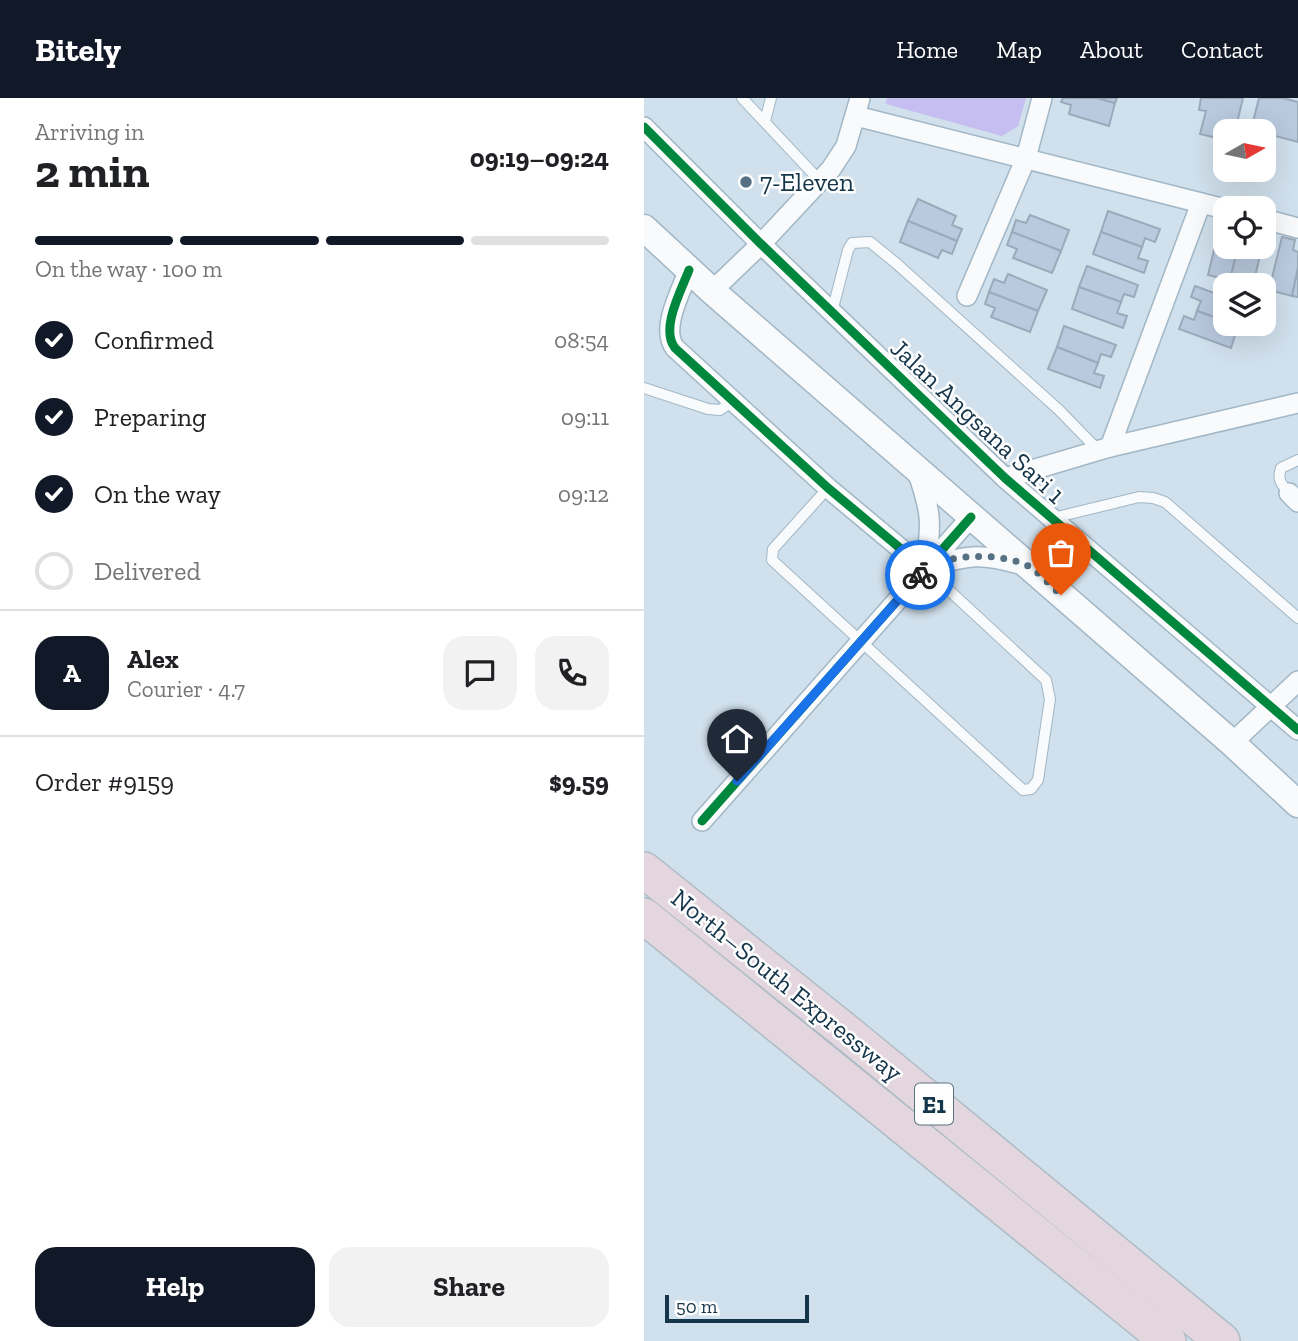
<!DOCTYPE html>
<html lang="en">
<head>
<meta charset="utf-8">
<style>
	body { margin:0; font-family:"Zilla Slab",serif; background:#f2f2f2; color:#202124; height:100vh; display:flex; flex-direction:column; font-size:26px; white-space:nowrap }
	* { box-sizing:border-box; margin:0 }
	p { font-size:23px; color:#757577 }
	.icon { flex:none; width:38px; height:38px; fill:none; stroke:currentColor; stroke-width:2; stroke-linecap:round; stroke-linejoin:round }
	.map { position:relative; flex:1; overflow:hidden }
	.side { display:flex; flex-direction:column; background:#fff; width:644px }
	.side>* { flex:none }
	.needle { width:46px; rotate:81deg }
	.tools { position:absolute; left:569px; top:21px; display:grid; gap:14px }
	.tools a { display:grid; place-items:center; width:63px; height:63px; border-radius:14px; background:#fff; box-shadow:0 7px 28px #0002; font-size:35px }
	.scale { position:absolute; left:21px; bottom:18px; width:144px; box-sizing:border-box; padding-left:7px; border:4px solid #14354a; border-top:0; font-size:19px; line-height:24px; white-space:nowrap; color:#14354a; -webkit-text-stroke:5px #fefefe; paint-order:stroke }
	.pin { position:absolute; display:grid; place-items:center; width:60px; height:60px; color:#fff; margin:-72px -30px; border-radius:50% 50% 50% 0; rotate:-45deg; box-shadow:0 0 7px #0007 }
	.pin .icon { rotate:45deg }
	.courier { position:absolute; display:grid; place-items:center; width:70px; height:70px; margin:-35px; border:5px solid #1a73e8; border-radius:50%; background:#fff; color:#222; box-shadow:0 2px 9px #0007 }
	.headline em { font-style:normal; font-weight:800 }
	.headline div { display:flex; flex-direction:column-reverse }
	.headline { display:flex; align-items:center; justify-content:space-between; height:119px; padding:0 35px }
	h1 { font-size:46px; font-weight:800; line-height:52px }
	.bar { display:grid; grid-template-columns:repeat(4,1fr); gap:10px 7px; align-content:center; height:84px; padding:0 35px }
	.bar i { height:9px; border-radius:5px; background:#e0e0e0 }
	.bar .active { background:#111827 }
	.bar p { grid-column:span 4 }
	.line { display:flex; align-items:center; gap:18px; padding:0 35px; border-top:2px solid #e0e0e0 }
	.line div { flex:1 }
	.round { display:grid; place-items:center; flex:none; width:74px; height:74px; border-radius:21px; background:#f2f2f2 }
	ol { padding:0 35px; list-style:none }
	li { display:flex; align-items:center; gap:21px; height:77px }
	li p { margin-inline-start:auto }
	li .icon { padding:7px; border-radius:50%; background:#111827; color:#fff; stroke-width:4 }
	li:last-child { color:#757577 }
	li i { width:38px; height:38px; border:4px solid #e0e0e0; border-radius:50% }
	.button { display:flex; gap:14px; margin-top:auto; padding:14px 35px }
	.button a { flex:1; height:80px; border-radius:21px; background:#111827; color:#fff; font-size:28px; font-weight:800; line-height:80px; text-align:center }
	.button a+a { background:#f2f2f2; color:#202124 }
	header { display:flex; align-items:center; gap:42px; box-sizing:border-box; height:98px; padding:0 35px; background:#111827; color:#fff }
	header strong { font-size:33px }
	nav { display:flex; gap:38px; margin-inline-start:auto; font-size:24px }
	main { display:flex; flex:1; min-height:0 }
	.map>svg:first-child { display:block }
	.green { fill:#c6bef0 }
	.building { fill:#b9c9de; stroke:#9baabb; stroke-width:2 }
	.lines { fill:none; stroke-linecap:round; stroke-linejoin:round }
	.service-casing { stroke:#a1b7c6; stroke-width:12 }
	.minor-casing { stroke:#a1b7c6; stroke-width:22 }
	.secondary-casing { stroke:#a1b7c6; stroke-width:29 }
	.motorway-casing { stroke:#aebcc6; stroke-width:38 }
	.service { stroke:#f8fafc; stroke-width:10 }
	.minor { stroke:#f8fafc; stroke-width:19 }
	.secondary { stroke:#f8fafc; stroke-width:26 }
	.motorway { stroke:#e3d6de; stroke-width:35 }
	.cycleway-casing { stroke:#fefefe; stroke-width:13 }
	.cycleway { stroke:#00873e; stroke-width:9 }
	.done { stroke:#567183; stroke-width:7; stroke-dasharray:0 12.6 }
	.route { stroke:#1a73e8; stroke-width:9 }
	.poi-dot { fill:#567183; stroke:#fefefe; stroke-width:2.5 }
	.labels { text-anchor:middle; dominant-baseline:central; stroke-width:5; stroke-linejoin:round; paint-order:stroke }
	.shield { fill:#fefefe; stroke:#5a7180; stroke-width:2 }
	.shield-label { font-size:24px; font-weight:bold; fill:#14354a }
	.poi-label { font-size:26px; fill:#14354a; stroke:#fefefe; text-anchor:start }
	.street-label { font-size:26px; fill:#14354a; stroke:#fefefe }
</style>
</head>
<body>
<header>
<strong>Bitely</strong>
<nav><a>Home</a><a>Map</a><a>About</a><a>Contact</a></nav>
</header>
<main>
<section class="side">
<div class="headline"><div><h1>2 min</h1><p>Arriving in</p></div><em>09:19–09:24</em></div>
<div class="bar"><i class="active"></i><i class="active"></i><i class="active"></i><i></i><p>On the way · 100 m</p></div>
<ol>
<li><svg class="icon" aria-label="check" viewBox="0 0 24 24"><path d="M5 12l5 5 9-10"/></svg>Confirmed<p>08:54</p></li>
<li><svg class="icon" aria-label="check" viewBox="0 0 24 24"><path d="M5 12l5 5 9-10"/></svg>Preparing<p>09:11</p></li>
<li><svg class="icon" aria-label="check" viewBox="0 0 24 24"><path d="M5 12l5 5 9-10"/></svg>On the way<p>09:12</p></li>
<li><i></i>Delivered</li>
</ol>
<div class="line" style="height:126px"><b class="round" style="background:#111827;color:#fff">A</b><div><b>Alex</b><p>Courier · 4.7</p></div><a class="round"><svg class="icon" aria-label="chat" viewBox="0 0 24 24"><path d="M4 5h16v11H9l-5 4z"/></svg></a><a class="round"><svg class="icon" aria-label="phone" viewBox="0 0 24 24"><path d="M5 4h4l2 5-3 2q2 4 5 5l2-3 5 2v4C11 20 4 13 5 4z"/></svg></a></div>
<div class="line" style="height:91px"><div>Order #9159</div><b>$9.59</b></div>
<div class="button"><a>Help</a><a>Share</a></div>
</section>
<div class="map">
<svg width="654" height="1243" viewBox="0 0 654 1243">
	<rect width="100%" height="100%" fill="#d0e0ec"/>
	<path class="green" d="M243,0H382L374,28L358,38L242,6Z"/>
	<g class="building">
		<path d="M419,0H453L471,5L465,28L425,16L427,7L417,4Z"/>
		<path d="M453,0H473L471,5Z"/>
		<path d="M557,0H599L591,33H581V42L556,36L562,13L555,12Z"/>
		<path d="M615,0H639L654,4V44L620,35V33L607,32Z"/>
		<path d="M274,101L312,118L308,127L318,131L313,143L264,123Z"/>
		<path d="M464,113L516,131L511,144L501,140L498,149L457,134Z"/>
		<path d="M386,117L425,132L417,153L368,134L372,122L382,125Z"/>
		<path d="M264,123L313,143L308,156L298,152L294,160L256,144Z"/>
		<path d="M577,123L581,124V149H594L586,182L564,177Z"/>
		<path d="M368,134L417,153L408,175L369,160L373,151L363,147Z"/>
		<path d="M457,134L498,149L494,160L504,163L500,175L449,156Z"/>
		<path d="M638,139L651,142L649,152L654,154V170L648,198L625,192Z"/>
		<path d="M594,149H618L609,187L586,182Z"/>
		<path d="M443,168L494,187L490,199L480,196L477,204L435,189Z"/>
		<path d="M654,170V199L648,198Z"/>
		<path d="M364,176L403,192L394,213L345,194L350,181L360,185Z"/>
		<path d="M551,188L581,199V223L553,213L557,203L547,199Z"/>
		<path d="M435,189L477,204L473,215L483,218L479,230L428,211Z"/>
		<path d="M345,194L394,213L386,234L347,219L351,210L341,206Z"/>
		<path d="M553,213L581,223V226L594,228L587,250L535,231L540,218L550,222Z"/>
		<path d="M420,228L472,247L467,259L457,256L454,265L413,249Z"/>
		<path d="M413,249L454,265L450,275L460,278L456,290L404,271Z"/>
	</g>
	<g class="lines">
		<g class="service-casing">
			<g id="service">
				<path d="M98,0L176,83"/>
				<path d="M121,23L127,0"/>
				<path d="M188,214L204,152L208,145L226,144L253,166L415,312L455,353"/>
				<path d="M0,290L64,311L76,312L89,303"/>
				<path d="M184,390L129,451L128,462L379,692L387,691L394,682L406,601L402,582L282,471"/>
				<path d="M645,395C637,386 633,382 637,370L654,362"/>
				<path d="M409,420L495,399L509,400L521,404L654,520"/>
			</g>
		</g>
		<g class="minor-casing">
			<g id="minor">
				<path d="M212,18L581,111"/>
				<path d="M0,29L117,146L361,380L654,632"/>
				<path d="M620,121L654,130"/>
				<path d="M45,172C37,193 16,231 31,250L184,390L281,471"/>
				<path d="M68,193L117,146L187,71L202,48L216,0"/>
				<path d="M323,198L382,60L398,0"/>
				<path d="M466,349L557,105"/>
				<path d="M273,373C288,415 288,426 281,471"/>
				<path d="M361,380L466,349L654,305"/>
				<path d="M645,395L654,404"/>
				<path d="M282,470C326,457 334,454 379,467"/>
				<path d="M588,645L654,583"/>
				<path d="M58,723L327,419"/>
			</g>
		</g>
		<g class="secondary-casing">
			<path id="secondary" d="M0,130L68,193L588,645L654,706"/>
		</g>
		<g class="motorway-casing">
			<g id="motorway">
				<path d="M0,772L206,937L578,1243"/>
				<path d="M0,818L524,1243"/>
			</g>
		</g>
		<use href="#service" class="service"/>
		<use href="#minor" class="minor"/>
		<use href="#secondary" class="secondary"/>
		<use href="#motorway" class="motorway"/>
		<g class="cycleway-casing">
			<g id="cycleway">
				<path d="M0,29L117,146L361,380L654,632"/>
				<path d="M45,172C37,193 16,231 31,250L184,390L281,471"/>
				<path d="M58,723L327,419"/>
			</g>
		</g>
		<use href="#cycleway" class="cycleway"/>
	</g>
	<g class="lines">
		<path class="done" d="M276,477C296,454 358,454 384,468C396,475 407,488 417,497"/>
		<path class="route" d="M93,683L276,477"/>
	</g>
	<circle class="poi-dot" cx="102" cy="84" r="7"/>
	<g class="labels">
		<rect class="shield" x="271" y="985.5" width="38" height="41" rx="5"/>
		<g class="shield-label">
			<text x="290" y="1006">E1</text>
		</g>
		<g class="poi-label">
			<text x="116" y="84">7-Eleven</text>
		</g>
		<g class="street-label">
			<text transform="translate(334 323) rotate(43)">Jalan Angsana Sari 1</text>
			<text transform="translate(143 887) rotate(39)">North–South Expressway</text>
		</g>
	</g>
</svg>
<div class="tools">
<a><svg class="needle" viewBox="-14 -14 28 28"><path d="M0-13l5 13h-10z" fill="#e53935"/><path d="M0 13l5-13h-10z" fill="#757577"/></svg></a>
<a><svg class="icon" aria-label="locate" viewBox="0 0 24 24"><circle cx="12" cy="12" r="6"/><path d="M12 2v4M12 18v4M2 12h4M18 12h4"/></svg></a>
<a><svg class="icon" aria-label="layers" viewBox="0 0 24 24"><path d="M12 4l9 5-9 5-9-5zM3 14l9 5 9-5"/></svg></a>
</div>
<div class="scale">50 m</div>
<div class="pin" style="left:417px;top:497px;background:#ea580c"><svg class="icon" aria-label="bag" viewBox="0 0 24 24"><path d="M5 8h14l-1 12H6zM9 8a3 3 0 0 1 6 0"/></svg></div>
<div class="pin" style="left:93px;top:683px;background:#1f2937"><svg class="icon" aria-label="home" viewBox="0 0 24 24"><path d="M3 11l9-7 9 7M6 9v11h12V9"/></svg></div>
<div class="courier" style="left:276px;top:477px"><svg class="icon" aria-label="bike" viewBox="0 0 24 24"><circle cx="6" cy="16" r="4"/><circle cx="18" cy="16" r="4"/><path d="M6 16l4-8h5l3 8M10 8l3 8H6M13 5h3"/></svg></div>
</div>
</main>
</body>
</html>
